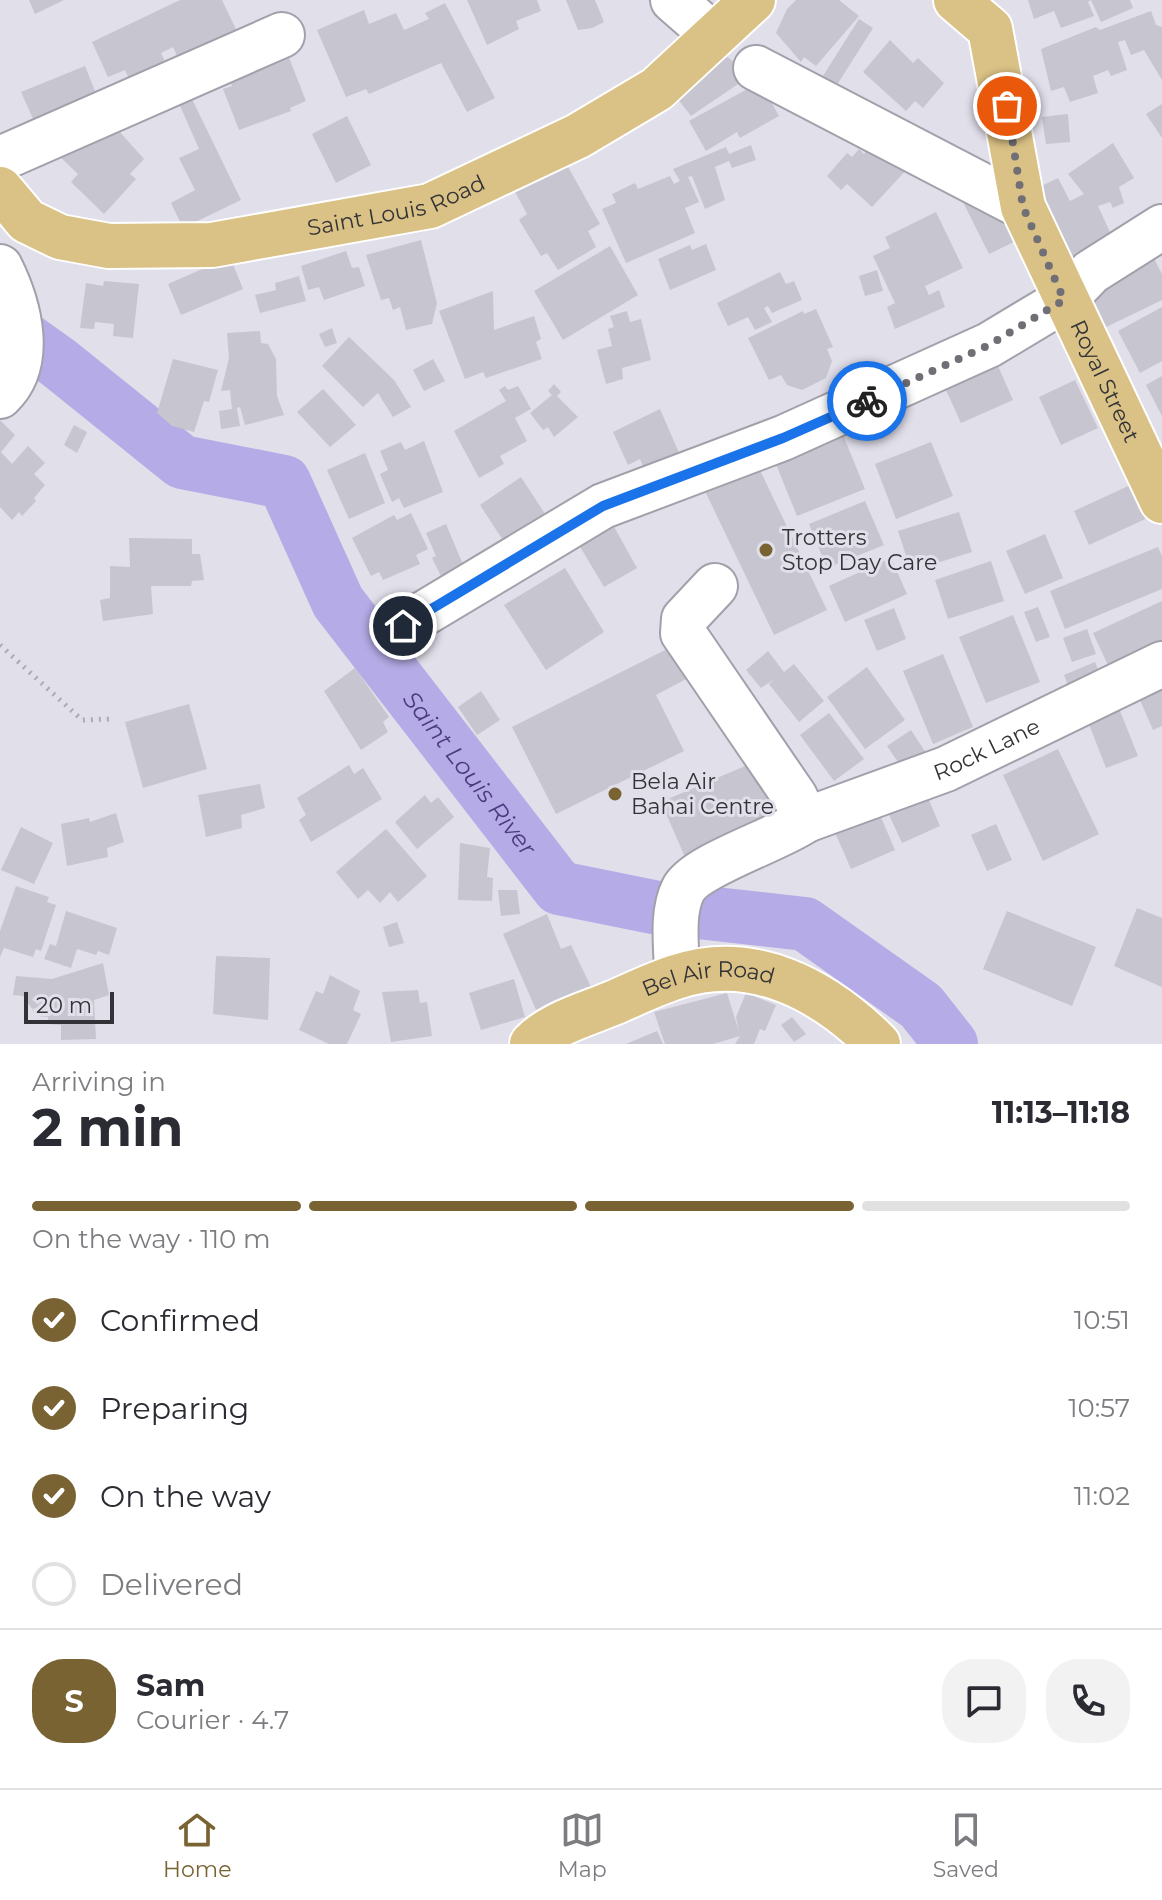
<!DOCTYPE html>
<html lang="en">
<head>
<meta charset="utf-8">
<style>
	body { margin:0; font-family:Montserrat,sans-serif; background:#f2f2f3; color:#2b2b33; height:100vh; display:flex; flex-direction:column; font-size:30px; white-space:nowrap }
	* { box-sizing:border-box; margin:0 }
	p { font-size:26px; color:#7c7c81 }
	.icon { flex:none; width:44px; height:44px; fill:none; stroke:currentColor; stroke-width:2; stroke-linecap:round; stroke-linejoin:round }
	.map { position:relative; height:1044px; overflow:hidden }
	.sheet { display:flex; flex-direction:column; background:#fff; flex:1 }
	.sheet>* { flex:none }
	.scale { position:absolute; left:24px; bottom:20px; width:90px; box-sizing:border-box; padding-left:8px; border:4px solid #333337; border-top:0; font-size:22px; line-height:28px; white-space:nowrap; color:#333337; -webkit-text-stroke:6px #e1dfea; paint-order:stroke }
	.pin { position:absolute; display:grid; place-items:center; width:68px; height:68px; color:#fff; margin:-34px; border:4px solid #fff; border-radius:50%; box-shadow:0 2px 8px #0007 }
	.courier { position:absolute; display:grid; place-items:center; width:80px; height:80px; margin:-40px; border:6px solid #1a73e8; border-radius:50%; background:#fff; color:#222; box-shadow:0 2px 10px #0007 }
	.headline em { font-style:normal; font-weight:700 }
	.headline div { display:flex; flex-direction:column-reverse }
	.headline { display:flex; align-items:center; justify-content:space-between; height:136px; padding:0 32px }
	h1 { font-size:52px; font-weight:700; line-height:60px }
	.bar { display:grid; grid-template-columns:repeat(4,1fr); gap:12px 8px; align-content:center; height:96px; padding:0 32px }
	.bar i { height:10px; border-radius:6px; background:#e1e1e2 }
	.bar .on { background:#7a6333 }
	.bar p { grid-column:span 4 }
	.line { display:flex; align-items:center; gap:20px; padding:0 32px; border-top:2px solid #e1e1e2 }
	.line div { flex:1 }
	.round { display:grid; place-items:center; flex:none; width:84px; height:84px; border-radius:32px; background:#f2f2f3 }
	ol { padding:0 32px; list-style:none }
	li { display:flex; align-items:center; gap:24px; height:88px }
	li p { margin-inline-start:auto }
	li .icon { padding:8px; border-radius:50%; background:#7a6333; color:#fff; stroke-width:4 }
	li:last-child { color:#7c7c81 }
	li i { width:44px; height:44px; border:4px solid #e1e1e2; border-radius:50% }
	.dock { display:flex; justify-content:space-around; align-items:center; height:112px; border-top:2px solid #e1e1e2; background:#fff; font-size:22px; color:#7c7c81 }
	.dock a { display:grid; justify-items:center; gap:4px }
	.dock .on { color:#7a6333 }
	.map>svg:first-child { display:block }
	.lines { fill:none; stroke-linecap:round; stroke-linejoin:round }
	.river { stroke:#b5abe6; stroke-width:54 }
	.building { fill:#c7c5d0 }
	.minor-casing { stroke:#a2a1ab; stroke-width:48 }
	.major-casing { stroke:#fff; stroke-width:48 }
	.path { stroke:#acabb4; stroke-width:5; stroke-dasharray:2 6; stroke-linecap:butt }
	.minor { stroke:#fff; stroke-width:44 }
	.major { stroke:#dac185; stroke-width:44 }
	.done { stroke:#706f76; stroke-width:8; stroke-dasharray:0 14.4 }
	.route { stroke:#1a73e8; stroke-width:10 }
	.poi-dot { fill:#7a6333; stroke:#e1dfea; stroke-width:3 }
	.labels { text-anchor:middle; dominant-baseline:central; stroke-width:6; stroke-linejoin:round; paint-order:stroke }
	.street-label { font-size:22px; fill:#333337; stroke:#e1dfea }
	.poi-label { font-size:22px; fill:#333337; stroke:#e1dfea; text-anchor:start }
	.water-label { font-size:24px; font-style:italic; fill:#4c3b80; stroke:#e1dfea }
</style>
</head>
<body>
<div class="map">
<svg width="1162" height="1044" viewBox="0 0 1162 1044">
	<rect width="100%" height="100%" fill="#e1dfea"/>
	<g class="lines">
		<path class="river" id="s1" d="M0,321L59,363L182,462L284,482L338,602L559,888L653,907L805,924L921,1006L951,1044"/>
	</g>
	<g class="building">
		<path d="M29,0H64L35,14Z"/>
		<path d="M180,0H222L242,42L185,73L173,47L161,53L170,73L135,91L125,70L108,77L92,42Z"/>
		<path d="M467,0H537L541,11L516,21L519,29L487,45Z"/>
		<path d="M566,0H595L604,22L592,28L578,30Z"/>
		<path d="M796,0H839L859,16L816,66L804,57L801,62L776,33L787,9Z"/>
		<path d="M1028,0H1130L1133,8L1101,22L1091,0L1088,2L1094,16L1061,28L1054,11L1034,19Z"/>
		<path d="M445,3L495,98L467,112L441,63L369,94L366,89L346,97L317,30L364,10L369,24L396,13L404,30L429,19L425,13Z"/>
		<path d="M1151,11L1156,25L1162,27V80L1144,50L1131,55L1125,40L1118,42L1127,70L1111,76L1108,70L1093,76L1098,93L1070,102L1064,87L1051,91L1041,49L1096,27L1100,30Z"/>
		<path d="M859,19L873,28L835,88L821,79Z"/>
		<path d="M890,40L913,63L918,58L944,83L923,108L915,101L906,111L863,72Z"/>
		<path d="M723,53L735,63L744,80L691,116L677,98Z"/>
		<path d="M288,55L306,101L290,108L291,111L239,130L223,89L232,86L230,80Z"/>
		<path d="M85,66L101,106L39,132L21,92Z"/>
		<path d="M760,82L779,116L740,138L737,132L706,151L689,121Z"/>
		<path d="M190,95L241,200L183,228L171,203L195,190L179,158L199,149L178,101Z"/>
		<path d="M1162,104V138L1146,114Z"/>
		<path d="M1068,114L1070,142L1046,144L1042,117Z"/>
		<path d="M347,116L371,165L336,183L312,134Z"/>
		<path d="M110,121L144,159L130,174L136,179L104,214L71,182L78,174L56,153Z"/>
		<path d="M880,137L909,167L872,207L847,184L841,190L827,176L847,153L852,157L859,149L864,154Z"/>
		<path d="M1113,143L1134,178L1119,187L1124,203L1113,208L1110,202L1098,206L1114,241L1064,266L1035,189L1058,178L1070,201L1084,194L1068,174Z"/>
		<path d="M751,145L756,160L732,168L729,161L715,167L725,200L705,209L692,176L688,177L699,202L685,208L695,233L626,263L602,209L616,203L612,194L635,183L638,189L670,176L674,184L680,181L673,169L726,147L729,154Z"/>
		<path d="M567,165L600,224L588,231L596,247L558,270L547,253L541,256L519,220L527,214L515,192Z"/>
		<path d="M990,176L1020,239L989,254L951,178Z"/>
		<path d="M936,212L963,268L925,286L929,295L939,290L945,307L895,329L887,307L895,303L873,256L890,248L885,237Z"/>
		<path d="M421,240L437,303L432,324L406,330L400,307L393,310L389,298L381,300L366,255Z"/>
		<path d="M706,244L716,270L670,290L658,259L690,245L692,250Z"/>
		<path d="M610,246L638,295L563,340L534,291Z"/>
		<path d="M1148,247L1162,274V300L1098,331L1081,292Z"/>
		<path d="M346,251L352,268L359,267L365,286L324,300L319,287L308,290L301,266Z"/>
		<path d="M230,257L243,289L181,315L168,284Z"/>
		<path d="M877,270L883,291L865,296L859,276Z"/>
		<path d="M780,272L786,284L794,281L802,300L772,313L768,306L764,308L772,322L755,330L748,317L728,326L717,303Z"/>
		<path d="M299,276L306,301L260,313L255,295L276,290L275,283Z"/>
		<path d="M104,281L139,284L133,338L113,336L114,324L95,322L94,329L80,328L86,283L103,286Z"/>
		<path d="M493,291L494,330L534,316L541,339L536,342L542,359L486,378L483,372L465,379L439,311Z"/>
		<path d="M1162,307V361L1140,373L1118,331Z"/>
		<path d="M816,309L833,347L827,349L832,361L826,378L802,390L787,385L781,375L769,380L748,338L803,311L804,314Z"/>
		<path d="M627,311L630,322L641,319L651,360L622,368L623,379L606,384L597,350L612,346L608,329L614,327L610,316Z"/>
		<path d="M332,328L337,343L325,347L319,334Z"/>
		<path d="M260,331L261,343L268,344L276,359L277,396L284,415L245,425L240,407L237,408L240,426L221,429L219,411L232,409L230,390L221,391L229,358L227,333Z"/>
		<path d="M349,337L394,380L411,407L393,417L378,393L363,407L322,366Z"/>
		<path d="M173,359L218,370L209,402L204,401L194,432L172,426L157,413Z"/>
		<path d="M433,359L445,381L424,391L413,370Z"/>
		<path d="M998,366L1013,400L961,423L946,390Z"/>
		<path d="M1162,376V416L1146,385Z"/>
		<path d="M1075,380L1098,428L1061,445L1039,397Z"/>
		<path d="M554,384L561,392L557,396L578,417L554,437L548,427L543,430L530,413L552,395L548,391Z"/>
		<path d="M505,386L508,390L518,386L531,409L515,418L527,441L500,456L504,464L479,478L454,431L506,401L499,390Z"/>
		<path d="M323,389L356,425L330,447L297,412Z"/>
		<path d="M660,409L680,455L645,471L640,459L628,465L613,432Z"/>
		<path d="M0,420L15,435L1,452L12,464L28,446L45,463L34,474L45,485L34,498L36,501L22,516L19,512L12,520L0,507Z"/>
		<path d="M74,425L87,432L77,453L64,445Z"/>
		<path d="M841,430L865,489L797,516L773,457Z"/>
		<path d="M424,441L443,492L404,508L399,498L392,502L380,474L388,470L380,451L401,442L405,450Z"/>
		<path d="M931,442L953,496L896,519L875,464Z"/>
		<path d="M365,453L385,503L349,519L327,470Z"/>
		<path d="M757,464L827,610L774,635L704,489Z"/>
		<path d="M521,477L549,520L508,548L480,505Z"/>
		<path d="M1139,481L1154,515L1089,545L1074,511Z"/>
		<path d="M865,501L884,545L827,568L809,524Z"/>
		<path d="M959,512L972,552L911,571L898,531Z"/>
		<path d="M411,513L428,549L416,555L420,564L383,580L379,572L371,576L352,538L394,515L397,520Z"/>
		<path d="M446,524L469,579L447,588L432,558L436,556L426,533Z"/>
		<path d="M613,525L637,568L604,587L579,545Z"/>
		<path d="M1045,534L1063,578L1025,594L1006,551Z"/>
		<path d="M129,538L192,539V554H200L204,580L192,581L191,586H151L153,614L103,621L100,600L110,598V566L130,567Z"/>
		<path d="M1158,547L1162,556V589L1065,629L1050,591Z"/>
		<path d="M891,558L907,594L845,622L829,586Z"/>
		<path d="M991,561L1004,601L948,619L935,580Z"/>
		<path d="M565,568L604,632L546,670L504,605Z"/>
		<path d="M1162,601V648L1111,672L1093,633Z"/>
		<path d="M1038,607L1050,637L1036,642L1024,612Z"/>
		<path d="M894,608L906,639L877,651L864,620Z"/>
		<path d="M1013,615L1040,682L986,703L959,637Z"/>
		<path d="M1087,629L1096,654L1072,662L1063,638Z"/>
		<path d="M673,646L690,677L656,695L684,751L556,814L512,727Z"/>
		<path d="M768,651L784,672L794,664L824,701L799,722L769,684L775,679L761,688L746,670Z"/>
		<path d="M943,654L973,727L933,744L903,671Z"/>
		<path d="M1095,662L1103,682L1072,695L1064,675Z"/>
		<path d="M1162,663V726L1153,730L1130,677Z"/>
		<path d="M867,667L905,720L865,749L827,697Z"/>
		<path d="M355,668L389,717L383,722L388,732L361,750L324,691Z"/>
		<path d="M481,691L500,720L477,735L458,707Z"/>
		<path d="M1116,701L1138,756L1106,768L1085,714Z"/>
		<path d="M189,704L207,769L143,788L125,722Z"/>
		<path d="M829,713L864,759L834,781L800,735Z"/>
		<path d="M911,730L930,759L907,775L887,746Z"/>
		<path d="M1058,749L1099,834L1043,861L1003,775Z"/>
		<path d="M759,760L786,822L688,864L661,802Z"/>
		<path d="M349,765L354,774L363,768L382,799L311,842L299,820L306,815L297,798Z"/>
		<path d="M260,784L265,808L241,815L242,828L206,837L198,795Z"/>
		<path d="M925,791L940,826L902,843L886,808Z"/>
		<path d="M425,795L431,803L438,797L454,817L417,849L395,822Z"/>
		<path d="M877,808L895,850L851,869L833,828Z"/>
		<path d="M116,813L124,842L107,848L108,857L67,866L61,824L89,818L90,822Z"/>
		<path d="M996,824L1012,860L987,871L971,835Z"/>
		<path d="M21,827L53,843L34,884L1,870Z"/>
		<path d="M386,829L427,876L398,902L390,892L380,903L368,890L358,899L336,872Z"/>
		<path d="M460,843L490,848L487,877L493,878L492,901L458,900Z"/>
		<path d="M16,886L49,897L47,902L56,905L41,951L36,949L33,957L4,948L0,957V931Z"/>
		<path d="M498,890H517L520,914L501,916Z"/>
		<path d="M1137,908L1162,918V987L1114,966Z"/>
		<path d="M66,911L117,928L109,955L98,951L96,955L77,949L71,968L44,959L50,944L56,946Z"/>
		<path d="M1007,911L1096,947L1072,1006L983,969Z"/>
		<path d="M547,914L561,949L571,945L592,989L536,1010L503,934Z"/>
		<path d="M397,922L404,943L389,947L383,927Z"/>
		<path d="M216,956L270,958L268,1020L213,1014Z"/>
		<path d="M103,963L109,995L94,1000L96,1039L61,1040V1025L48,1024V1017L37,1016L23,996L13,995L16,976L52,979Z"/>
		<path d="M330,975L360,991L353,1010L361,1014L347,1044H329L299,1030L316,991L323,994Z"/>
		<path d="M514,979L525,1017L481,1030L469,993Z"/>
		<path d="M418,990L420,1003L427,1002L432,1036L391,1042L382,992Z"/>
		<path d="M727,993L739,1032L736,1017L746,993L776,1005L765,1031L760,1029L754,1044H735L740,1036L713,1044H665L654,1012Z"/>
		<path d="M792,1017L806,1034L794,1042L781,1025Z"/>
		<path d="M657,1031L663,1044H626Z"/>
	</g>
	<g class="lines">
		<g class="minor-casing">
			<g id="minor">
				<path d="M673,0L713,35"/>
				<path d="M756,68L1023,207"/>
				<path d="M0,159L282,35"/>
				<path d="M0,267C19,305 35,363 0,396"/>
				<path d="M403,626L603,506L783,438L989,345L1064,300L1091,272L1162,227"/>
				<path id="s2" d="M806,820L946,769L1162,664"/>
				<path d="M677,976C677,950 671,914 683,890C695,865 778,840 806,820L795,797L683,633L684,619L715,586"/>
			</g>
		</g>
		<g class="major-casing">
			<g id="major">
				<path id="s3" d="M956,0L990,29L1023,207L1162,501"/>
				<path id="s4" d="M0,189L27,221L60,237L109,246L212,245L430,206L578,136L657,89L753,0"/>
				<path id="s5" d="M532,1044C552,1023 587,1014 613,1003C634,994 654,984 676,977C753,951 824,990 878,1044"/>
			</g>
		</g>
		<path class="path" d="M0,645L82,720L112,719"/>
		<use href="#minor" class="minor"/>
		<use href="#major" class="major"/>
	</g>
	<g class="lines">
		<path class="done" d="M867,401L989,345L1064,300L1023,207L1007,106"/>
		<path class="route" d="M403,626L603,506L783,438L867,401"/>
	</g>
	<g class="poi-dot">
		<circle cx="766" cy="550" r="8"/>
		<circle cx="615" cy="794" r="8"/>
	</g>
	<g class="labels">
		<g class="street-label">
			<text stroke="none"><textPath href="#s4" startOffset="420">Saint Louis Road</textPath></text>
			<text stroke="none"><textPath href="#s3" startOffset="418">Royal Street</textPath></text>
			<text stroke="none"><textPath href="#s2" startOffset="194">Rock Lane</textPath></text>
			<text stroke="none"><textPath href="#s5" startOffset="192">Bel Air Road</textPath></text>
		</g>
		<g class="poi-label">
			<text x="782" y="537">Trotters<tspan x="782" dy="25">Stop Day Care</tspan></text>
			<text x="631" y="781">Bela Air<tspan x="631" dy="25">Bahai Centre</tspan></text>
		</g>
		<g class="water-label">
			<text stroke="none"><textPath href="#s1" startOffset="682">Saint Louis River</textPath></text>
		</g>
	</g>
</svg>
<div class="scale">20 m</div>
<div class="pin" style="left:1007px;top:106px;background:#ea580c"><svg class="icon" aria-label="bag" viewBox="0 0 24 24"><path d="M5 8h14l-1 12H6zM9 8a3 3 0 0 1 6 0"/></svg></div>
<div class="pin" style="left:403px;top:626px;background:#1f2937"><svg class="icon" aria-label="home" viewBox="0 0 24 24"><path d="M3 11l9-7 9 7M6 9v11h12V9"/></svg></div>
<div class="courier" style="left:867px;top:401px"><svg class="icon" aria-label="bike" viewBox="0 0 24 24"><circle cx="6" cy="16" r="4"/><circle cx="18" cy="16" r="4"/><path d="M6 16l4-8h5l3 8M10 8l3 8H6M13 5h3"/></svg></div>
</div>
<section class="sheet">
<div class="headline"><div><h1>2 min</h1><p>Arriving in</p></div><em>11:13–11:18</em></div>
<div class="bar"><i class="on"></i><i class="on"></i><i class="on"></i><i></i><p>On the way · 110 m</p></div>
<ol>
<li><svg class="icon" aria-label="check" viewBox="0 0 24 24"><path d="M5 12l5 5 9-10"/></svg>Confirmed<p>10:51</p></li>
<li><svg class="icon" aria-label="check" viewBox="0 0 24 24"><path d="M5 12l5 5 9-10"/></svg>Preparing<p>10:57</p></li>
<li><svg class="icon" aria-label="check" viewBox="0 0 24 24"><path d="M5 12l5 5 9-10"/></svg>On the way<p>11:02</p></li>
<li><i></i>Delivered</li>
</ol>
<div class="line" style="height:144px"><b class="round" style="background:#7a6333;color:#fff">S</b><div><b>Sam</b><p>Courier · 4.7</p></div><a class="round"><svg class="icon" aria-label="chat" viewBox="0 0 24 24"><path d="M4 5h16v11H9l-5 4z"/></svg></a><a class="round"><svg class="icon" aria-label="phone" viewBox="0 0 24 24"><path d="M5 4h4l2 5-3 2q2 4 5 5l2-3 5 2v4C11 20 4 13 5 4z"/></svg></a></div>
</section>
<nav class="dock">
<a class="on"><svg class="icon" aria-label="home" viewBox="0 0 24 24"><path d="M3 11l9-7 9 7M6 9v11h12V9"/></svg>Home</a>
<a><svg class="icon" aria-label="map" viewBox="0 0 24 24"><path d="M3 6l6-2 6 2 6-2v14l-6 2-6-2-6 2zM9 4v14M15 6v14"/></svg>Map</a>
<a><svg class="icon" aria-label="saved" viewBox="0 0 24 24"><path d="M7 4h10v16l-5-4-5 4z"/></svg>Saved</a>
</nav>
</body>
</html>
